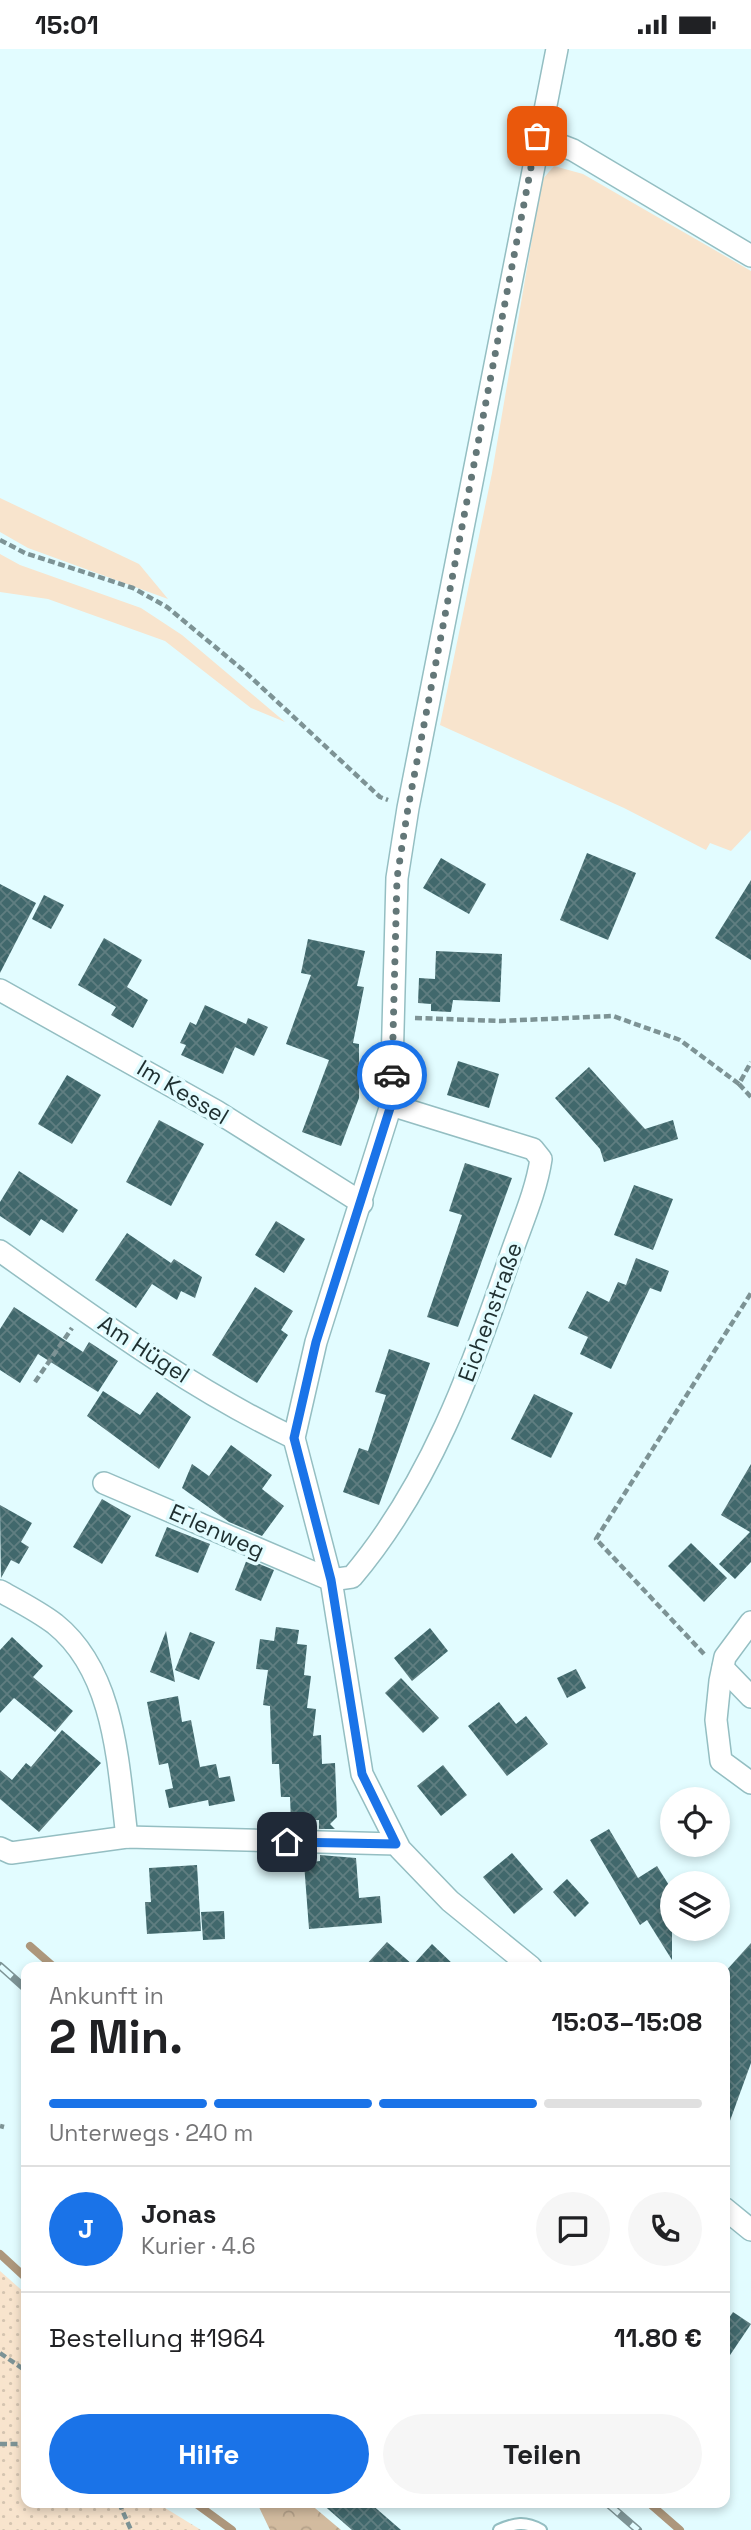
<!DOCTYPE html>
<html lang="de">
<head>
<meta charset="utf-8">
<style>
	body { margin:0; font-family:"Space Grotesk",sans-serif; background:#f6f6f6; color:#202124; height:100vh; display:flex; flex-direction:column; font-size:26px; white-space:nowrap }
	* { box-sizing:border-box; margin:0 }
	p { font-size:23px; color:#757577 }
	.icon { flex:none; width:38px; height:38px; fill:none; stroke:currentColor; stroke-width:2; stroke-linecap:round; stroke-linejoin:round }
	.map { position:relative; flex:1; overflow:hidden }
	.sheet { position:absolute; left:21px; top:1913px; width:709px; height:546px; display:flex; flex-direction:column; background:#fff; border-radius:14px; box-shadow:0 4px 10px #0003 }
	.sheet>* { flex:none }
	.buttons { position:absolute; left:660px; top:1738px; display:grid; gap:14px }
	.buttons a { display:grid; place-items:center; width:70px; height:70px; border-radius:50%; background:#fff; box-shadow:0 4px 10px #0003; font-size:35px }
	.pin { position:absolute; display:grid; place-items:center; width:60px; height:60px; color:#fff; margin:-30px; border-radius:14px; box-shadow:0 4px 10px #0006 }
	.courier { position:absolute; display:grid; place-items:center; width:70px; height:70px; margin:-35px; border:5px solid #1a73e8; border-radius:50%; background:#fff; color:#222; box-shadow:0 2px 9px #0007 }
	.head em { font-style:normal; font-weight:800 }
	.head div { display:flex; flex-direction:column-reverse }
	.head { display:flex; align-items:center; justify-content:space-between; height:119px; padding:0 28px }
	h1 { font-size:46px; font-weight:800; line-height:52px }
	.bar { display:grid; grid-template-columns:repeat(4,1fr); gap:10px 7px; align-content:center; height:84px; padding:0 28px }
	.bar i { height:9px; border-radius:5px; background:#e0e0e0 }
	.bar .selected { background:#1a73e8 }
	.bar p { grid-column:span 4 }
	.line { display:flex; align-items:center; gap:18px; padding:0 28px; border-top:2px solid #e0e0e0 }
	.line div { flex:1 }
	.round { display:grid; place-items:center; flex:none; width:74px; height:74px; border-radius:37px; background:#f6f6f6 }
	.primary-button { display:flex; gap:14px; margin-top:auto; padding:14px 28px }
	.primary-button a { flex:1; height:80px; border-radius:42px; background:#1a73e8; color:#fff; font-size:28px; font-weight:800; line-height:80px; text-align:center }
	.primary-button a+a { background:#f6f6f6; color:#202124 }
	.status { display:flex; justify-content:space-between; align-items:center; height:49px; padding:0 35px; background:#fff; direction:ltr }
	.status svg { height:19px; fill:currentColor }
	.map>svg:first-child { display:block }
	.green { fill:#f8e4cd }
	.forest { fill:url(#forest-crowns) }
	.park { fill:url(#park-dots) }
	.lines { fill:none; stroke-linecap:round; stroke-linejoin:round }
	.stream { stroke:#ad977c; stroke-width:8 }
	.building { fill:url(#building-cross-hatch) }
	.service-casing { stroke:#94bec2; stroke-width:14 }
	.minor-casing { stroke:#94bec2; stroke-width:24 }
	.path { stroke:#7d9395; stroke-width:4.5; stroke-dasharray:7 3.5; stroke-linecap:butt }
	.service { stroke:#fff; stroke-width:10 }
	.minor { stroke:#fff; stroke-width:21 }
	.rail-casing { stroke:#7d9395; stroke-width:8 }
	.rail { stroke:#e2fcff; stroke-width:5; stroke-dasharray:16; stroke-linecap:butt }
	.done { stroke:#637778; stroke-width:7; stroke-dasharray:0 12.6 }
	.route { stroke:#1a73e8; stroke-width:9 }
	.labels { text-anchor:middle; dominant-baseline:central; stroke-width:7; stroke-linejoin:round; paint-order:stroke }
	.street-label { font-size:23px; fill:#1e2f30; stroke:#e2fcff }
</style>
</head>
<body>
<div class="status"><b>15:01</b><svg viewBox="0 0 49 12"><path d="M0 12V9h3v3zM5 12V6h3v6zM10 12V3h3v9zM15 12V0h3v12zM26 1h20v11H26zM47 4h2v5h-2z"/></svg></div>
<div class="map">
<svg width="751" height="2481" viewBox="0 0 751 2481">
	<defs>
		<pattern id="forest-crowns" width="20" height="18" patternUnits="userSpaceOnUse" patternTransform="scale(1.75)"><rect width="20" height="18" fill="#d2bb9f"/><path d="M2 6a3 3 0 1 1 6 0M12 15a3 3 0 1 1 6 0" fill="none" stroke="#b4a189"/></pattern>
		<pattern id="park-dots" width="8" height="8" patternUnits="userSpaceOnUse" patternTransform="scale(1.75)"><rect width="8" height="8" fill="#f8e4cd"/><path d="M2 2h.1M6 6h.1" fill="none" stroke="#d4c4b0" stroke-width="1.8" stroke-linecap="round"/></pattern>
		<pattern id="building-cross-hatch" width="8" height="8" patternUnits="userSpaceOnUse" patternTransform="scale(1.75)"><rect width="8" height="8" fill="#41686c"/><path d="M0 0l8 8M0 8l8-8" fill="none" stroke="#607e81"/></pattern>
	</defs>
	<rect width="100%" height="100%" fill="#e2fcff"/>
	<g class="green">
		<path d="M554,117L583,125L751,222V781L731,802L710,794L706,801L624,759L440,676L492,424L542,131Z"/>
		<path d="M0,449L139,515L168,550L28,499L0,483Z"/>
		<path d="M0,505L20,516L141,559L182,586L285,673L251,659L165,592L48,550L0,543Z"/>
	</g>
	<path class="forest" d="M257,2454H309L341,2481H270Z"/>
	<path class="park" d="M0,2222L26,2245V2454H157L201,2481H0Z"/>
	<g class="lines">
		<g class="stream">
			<path d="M30,1897L54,1918"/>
			<path d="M0,2205L26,2229"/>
			<path d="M195,2454L232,2481"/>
			<path d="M649,2454L680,2481"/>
		</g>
	</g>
	<g class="building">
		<path d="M587,804L636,824L608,891L560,871Z"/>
		<path d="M441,809L486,835L469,865L423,839Z"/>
		<path d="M751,831V911L715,889Z"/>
		<path d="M0,835L36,854L0,924Z"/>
		<path d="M44,846L64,856L51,880L32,870Z"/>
		<path d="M104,889L142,911L127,938L148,951L133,979L111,966L116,958L78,936Z"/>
		<path d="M308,890L365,902L357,937L364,938L353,994L359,995V1049L341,1097L302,1083L329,1011L286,995L311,926L301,924Z"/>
		<path d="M436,902L502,905L500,953L453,951L451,963L431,962V955L418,954L419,929L435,930Z"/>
		<path d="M205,956L246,975L248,969L268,978L254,1007L235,998L223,1025L181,1006L186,996L180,994L190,973L196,976Z"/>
		<path d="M458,1012L499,1025L489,1059L447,1046Z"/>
		<path d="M589,1018L645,1080L673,1071L678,1090L604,1113L600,1100L555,1049Z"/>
		<path d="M67,1026L101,1046L72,1095L38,1075Z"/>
		<path d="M159,1071L204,1095L171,1157L126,1133Z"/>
		<path d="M465,1114L512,1129L458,1278L427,1268L462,1166L449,1162Z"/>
		<path d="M19,1122L78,1161L63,1184L41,1170L30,1187L0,1167V1153Z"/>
		<path d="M634,1136L673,1150L653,1201L614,1186Z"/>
		<path d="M276,1172L305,1190L284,1224L255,1206Z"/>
		<path d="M127,1184L171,1214L174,1210L202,1228L195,1249L181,1242L177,1251L152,1235L136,1259L95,1231Z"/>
		<path d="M636,1209L669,1222L661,1243L650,1239L611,1320L580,1305L588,1288L568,1279L587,1242L609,1253L618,1233L626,1236Z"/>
		<path d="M255,1238L293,1262L281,1281L288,1286L257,1334L212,1306Z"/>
		<path d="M14,1258L83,1303L89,1293L118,1312L98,1343L38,1305L20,1334L0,1321V1280Z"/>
		<path d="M389,1300L430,1314L379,1456L343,1443L359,1399L368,1402L386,1346L375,1343Z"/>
		<path d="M103,1342L140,1366L157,1343L191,1368L159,1420L87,1367Z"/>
		<path d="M534,1345L573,1364L551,1409L511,1390Z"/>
		<path d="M231,1396L272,1426L262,1440L284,1457L262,1487L229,1473L182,1439L192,1415L209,1427Z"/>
		<path d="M751,1415V1513L735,1530L719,1515L750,1483L721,1466Z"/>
		<path d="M102,1450L131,1467L102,1515L73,1498Z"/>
		<path d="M0,1456L32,1474L21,1493L29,1498L19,1515L11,1511L1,1529Z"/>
		<path d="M167,1478L210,1495L198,1524L155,1507Z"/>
		<path d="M691,1494L727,1529L704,1553L668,1517Z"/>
		<path d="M247,1510L274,1521L261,1552L235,1541Z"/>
		<path d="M276,1578L299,1581L297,1595L307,1596L304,1626L311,1627L307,1659L316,1660L313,1687L321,1686L322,1715L335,1714L337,1768L330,1775L335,1780H319V1771L291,1772L290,1748H281L279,1715H272L270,1657L263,1656L268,1621L256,1620L260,1590L274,1592Z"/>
		<path d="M430,1579L448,1602L412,1632L394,1609Z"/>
		<path d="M166,1582L175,1633L150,1623Z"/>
		<path d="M190,1583L215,1593L199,1631L175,1621Z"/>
		<path d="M12,1588L43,1617L33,1628L73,1662L55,1683L14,1649L0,1664V1601Z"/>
		<path d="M576,1620L586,1639L567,1649L557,1629Z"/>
		<path d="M401,1629L439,1669L423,1684L385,1644Z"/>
		<path d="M178,1647L182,1673L191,1671L200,1718L216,1715L219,1729L230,1727L235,1752L209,1757L208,1751L169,1759L165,1741L173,1739L168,1714L159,1716L147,1653Z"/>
		<path d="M499,1653L516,1675L526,1667L548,1695L507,1727L468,1677Z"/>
		<path d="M62,1681L101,1714L39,1783L0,1750V1721L12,1731L26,1714L31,1718Z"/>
		<path d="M443,1716L467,1746L441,1767L417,1737Z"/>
		<path d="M609,1780L638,1829L657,1817L672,1841V1911L647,1871L640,1876L590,1791Z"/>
		<path d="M512,1804L543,1840L514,1865L483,1828Z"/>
		<path d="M320,1806L356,1809L359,1849L380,1847L382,1874L309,1880L304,1814L320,1812Z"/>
		<path d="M197,1816L201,1882L147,1885L145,1853H151L149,1819Z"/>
		<path d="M567,1830L589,1854L575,1868L553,1843Z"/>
		<path d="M224,1862L225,1890L203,1891L201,1863Z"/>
		<path d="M387,1893L413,1916L432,1895L456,1918H364Z"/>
		<path d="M751,1894V2014L727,2080L724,1924Z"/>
		<path d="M733,2263L751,2275L724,2315V2276Z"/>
		<path d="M321,2454H370L401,2481H352Z"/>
	</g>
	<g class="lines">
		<g class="service-casing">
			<path id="service" d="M499,2481C515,2474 525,2472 541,2481"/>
		</g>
		<g class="minor-casing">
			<g id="minor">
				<path d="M537,87L573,101L751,207"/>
				<path d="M0,941L216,1062L362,1154"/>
				<path d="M0,1202C95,1269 189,1339 294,1389"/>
				<path d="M104,1434L331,1531L352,1528C429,1437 471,1323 509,1211C520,1178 536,1144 541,1110L533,1100L391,1056"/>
				<path d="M0,1542C18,1552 38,1562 55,1575C116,1624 118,1717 127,1788"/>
				<path d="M751,1573L725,1608L720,1632L716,1671L721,1712L751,1734"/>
				<path d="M723,1619L751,1648"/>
				<path d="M0,1799L11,1804L127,1788L396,1795"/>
				<path d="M531,1918L450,1852L400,1800L362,1725L331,1531L294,1389L316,1293L391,1056L397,829L408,759L557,0"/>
				<path d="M724,2159L751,2181"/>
			</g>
		</g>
		<g class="path">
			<path d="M0,491L25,504L133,539L167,558L243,621L380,748L388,751"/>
			<path d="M415,969L500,972L613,967L680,991L739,1035L751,1013"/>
			<path d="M739,1035L751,1048"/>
			<path d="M35,1333L72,1279"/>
			<path d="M704,1605L596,1490L751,1244"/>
			<path d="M0,2077L4,2078"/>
			<path d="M0,2304L26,2322"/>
			<path d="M0,2395H26"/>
			<path d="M119,2454L131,2481"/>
		</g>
		<use href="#service" class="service"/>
		<use href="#minor" class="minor"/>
		<g class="rail-casing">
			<g id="rail">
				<path d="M0,1917L26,1940"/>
				<path d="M607,2454L638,2481"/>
			</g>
		</g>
		<use href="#rail" class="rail"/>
	</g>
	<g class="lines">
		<path class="done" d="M392,1026L397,829L408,759L537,87"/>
		<path class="route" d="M287,1793L396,1795L362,1725L331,1531L294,1389L316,1293L391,1056L392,1026"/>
	</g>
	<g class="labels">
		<g class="street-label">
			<text transform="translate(183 1043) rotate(31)">Im Kessel</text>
			<text transform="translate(490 1263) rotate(-70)">Eichenstraße</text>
			<text transform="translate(144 1300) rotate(33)">Am Hügel</text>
			<text transform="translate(217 1482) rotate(24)">Erlenweg</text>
		</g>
	</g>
</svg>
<div class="buttons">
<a><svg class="icon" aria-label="locate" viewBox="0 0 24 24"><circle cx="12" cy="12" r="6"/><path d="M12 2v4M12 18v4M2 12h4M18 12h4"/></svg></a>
<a><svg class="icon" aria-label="layers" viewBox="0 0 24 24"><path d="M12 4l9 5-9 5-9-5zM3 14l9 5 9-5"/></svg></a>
</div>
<div class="pin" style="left:537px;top:87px;background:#ea580c"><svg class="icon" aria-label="bag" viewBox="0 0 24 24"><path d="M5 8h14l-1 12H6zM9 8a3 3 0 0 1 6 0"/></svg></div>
<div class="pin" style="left:287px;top:1793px;background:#1f2937"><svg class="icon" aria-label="home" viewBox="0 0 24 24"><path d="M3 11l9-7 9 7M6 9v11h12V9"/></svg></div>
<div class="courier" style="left:392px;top:1026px"><svg class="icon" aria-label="car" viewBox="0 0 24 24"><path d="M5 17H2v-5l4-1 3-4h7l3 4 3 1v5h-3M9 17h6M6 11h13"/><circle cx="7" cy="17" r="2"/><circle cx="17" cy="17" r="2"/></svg></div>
<section class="sheet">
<div class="head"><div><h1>2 Min.</h1><p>Ankunft in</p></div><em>15:03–15:08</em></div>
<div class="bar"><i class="selected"></i><i class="selected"></i><i class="selected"></i><i></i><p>Unterwegs · 240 m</p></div>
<div class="line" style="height:126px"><b class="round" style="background:#1a73e8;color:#fff">J</b><div><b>Jonas</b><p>Kurier · 4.6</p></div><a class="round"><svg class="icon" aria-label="chat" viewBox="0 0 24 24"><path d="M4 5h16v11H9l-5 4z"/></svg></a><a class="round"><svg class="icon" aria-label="phone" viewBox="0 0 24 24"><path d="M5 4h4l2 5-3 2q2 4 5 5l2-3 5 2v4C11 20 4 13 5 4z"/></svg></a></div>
<div class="line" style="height:91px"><div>Bestellung #1964</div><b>11.80 €</b></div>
<div class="primary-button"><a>Hilfe</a><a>Teilen</a></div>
</section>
</div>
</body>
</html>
